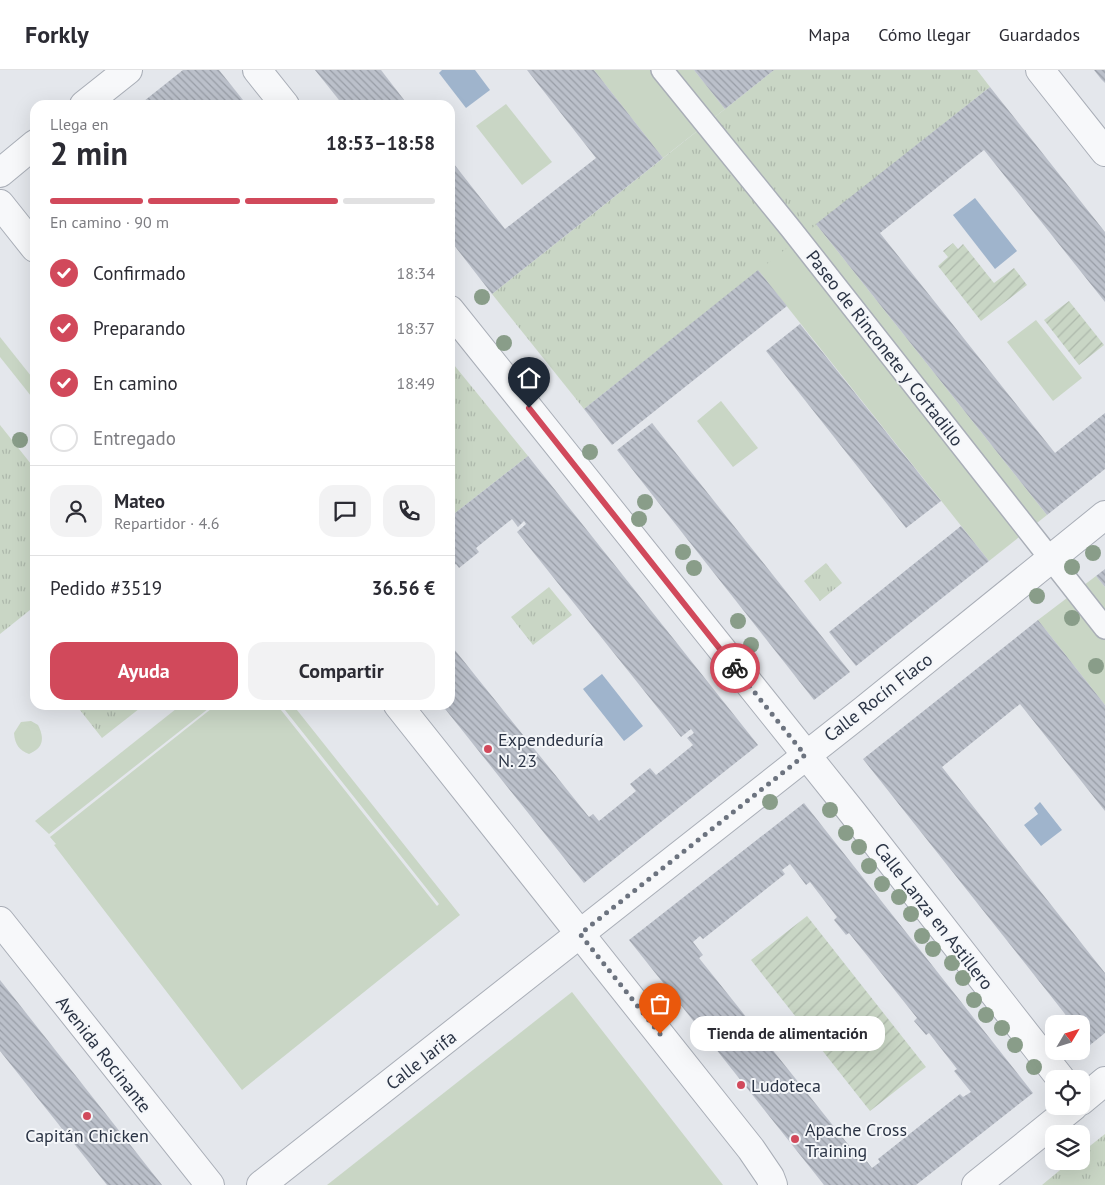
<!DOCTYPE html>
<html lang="es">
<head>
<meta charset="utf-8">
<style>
	body { margin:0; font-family:"PT Sans",sans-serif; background:#f2f2f3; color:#2b2b33; height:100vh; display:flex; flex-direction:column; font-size:19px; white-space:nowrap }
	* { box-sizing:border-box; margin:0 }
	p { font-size:16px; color:#7c7c81 }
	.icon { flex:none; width:28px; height:28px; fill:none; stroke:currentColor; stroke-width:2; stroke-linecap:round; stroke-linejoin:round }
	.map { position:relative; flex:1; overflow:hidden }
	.drawer { position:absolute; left:30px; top:30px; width:425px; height:610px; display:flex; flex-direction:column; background:#fff; border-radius:15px; box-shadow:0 5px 20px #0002 }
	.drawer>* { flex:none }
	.needle { width:32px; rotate:52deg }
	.fabs { position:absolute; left:1045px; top:945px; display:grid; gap:10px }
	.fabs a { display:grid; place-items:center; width:45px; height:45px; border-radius:10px; background:#fff; box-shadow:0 5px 20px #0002; font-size:25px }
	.pin { position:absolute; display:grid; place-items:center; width:42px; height:42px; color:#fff; margin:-51px -21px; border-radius:50% 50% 50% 0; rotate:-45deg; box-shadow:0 0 5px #0007 }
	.pin .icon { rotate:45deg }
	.courier { position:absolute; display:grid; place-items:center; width:50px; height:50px; margin:-25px; border:4px solid #d1495b; border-radius:50%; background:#fff; color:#222; box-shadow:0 1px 6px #0007 }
	.bubble { position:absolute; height:35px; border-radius:15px; background:#fff; box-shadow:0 5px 20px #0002; font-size:16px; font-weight:800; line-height:35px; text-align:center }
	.summary em { font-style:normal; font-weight:800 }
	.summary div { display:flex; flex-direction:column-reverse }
	.summary { display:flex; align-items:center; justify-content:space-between; height:85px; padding:0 20px }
	h1 { font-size:32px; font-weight:800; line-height:38px }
	.bar { display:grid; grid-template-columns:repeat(4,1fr); gap:8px 5px; align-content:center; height:60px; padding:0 20px }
	.bar i { height:6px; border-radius:4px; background:#e1e1e2 }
	.bar .selected { background:#d1495b }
	.bar p { grid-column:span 4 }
	.line { display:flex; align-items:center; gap:12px; padding:0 20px; border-top:1px solid #e1e1e2 }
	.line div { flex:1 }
	.round { display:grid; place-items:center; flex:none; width:52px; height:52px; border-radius:15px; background:#f2f2f3 }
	ol { padding:0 20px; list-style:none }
	li { display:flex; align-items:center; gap:15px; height:55px }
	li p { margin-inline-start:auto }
	li .icon { padding:5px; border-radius:50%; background:#d1495b; color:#fff; stroke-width:4 }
	li:last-child { color:#7c7c81 }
	li i { width:28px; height:28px; border:2px solid #e1e1e2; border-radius:50% }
	.cta { display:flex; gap:10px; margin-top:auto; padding:10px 20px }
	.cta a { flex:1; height:58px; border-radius:15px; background:#d1495b; color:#fff; font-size:20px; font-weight:800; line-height:58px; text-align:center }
	.cta a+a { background:#f2f2f3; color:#2b2b33 }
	header { display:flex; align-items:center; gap:30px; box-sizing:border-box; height:70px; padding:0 25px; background:#fff; border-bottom:1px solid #e1e1e2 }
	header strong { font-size:24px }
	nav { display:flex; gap:28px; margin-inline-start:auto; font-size:18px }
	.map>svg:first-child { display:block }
	.grass { fill:#c9d6c5 }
	.park { fill:url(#park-tufts) }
	.garden { fill:url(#garden-furrows) }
	.water { fill:#9fb4cc }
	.building { fill:url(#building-back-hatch); fill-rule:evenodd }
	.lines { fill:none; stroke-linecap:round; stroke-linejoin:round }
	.pedestrian-casing { stroke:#a9aeb7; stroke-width:24 }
	.minor-casing { stroke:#a9aeb7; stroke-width:30 }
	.pedestrian { stroke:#f7f8fa; stroke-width:21 }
	.minor { stroke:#f7f8fa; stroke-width:28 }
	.tree { fill:#899d89 }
	.done { stroke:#6c737f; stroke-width:5; stroke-dasharray:0 9 }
	.route { stroke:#d1495b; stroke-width:6 }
	.poi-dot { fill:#d1495b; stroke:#f4f6f9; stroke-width:2 }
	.labels { text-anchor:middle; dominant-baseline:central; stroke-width:4; stroke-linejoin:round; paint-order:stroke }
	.street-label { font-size:18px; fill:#2b3445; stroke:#f4f6f9 }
	.poi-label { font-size:18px; fill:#2b3445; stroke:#f4f6f9; text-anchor:start }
</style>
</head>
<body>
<header>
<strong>Forkly</strong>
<nav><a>Mapa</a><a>Cómo llegar</a><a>Guardados</a></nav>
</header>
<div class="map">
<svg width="1105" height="1115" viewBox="0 0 1105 1115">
	<defs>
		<pattern id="park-tufts" width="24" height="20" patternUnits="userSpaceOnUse" patternTransform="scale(1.25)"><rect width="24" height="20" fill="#c9d6c5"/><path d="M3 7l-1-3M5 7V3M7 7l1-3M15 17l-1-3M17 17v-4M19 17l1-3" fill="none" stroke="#adb8ab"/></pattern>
		<pattern id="garden-furrows" width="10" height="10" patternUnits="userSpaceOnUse" patternTransform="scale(1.25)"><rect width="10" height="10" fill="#c9d6c5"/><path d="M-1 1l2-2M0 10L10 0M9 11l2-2" fill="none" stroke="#adb8ab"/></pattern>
		<pattern id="building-back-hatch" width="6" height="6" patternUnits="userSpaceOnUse" patternTransform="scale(1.25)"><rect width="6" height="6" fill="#bbc0ca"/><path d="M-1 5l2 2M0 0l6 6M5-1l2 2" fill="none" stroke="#989da6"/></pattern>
	</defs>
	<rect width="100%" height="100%" fill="#e4e7ec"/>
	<g class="grass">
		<path d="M594,0H694L725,39L663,88Z"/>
		<path d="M506,34L552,92L522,115L476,56Z"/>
		<path d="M816,154L1047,445L989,491L758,200Z"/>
		<path d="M1036,250L1082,308L1053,331L1007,272Z"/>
		<path d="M0,267L35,311V331L0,287Z"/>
		<path d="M721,331L758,378L733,397L697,351Z"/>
		<path d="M1096,506L1105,517V635L1038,550Z"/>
		<path d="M181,635H213L49,764L35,751Z"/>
		<path d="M216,635H277L437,836L439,834L281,635H293L460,845L242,1020L54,775L56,774L50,767Z"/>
		<path d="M31,651L38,655C45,669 43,678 29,684C19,680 15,675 14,663L21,652Z"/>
		<path d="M572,922L723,1115H327Z"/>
	</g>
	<g class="park">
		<path d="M774,0H977L990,17L584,339L492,224Z"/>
		<path d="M450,290L528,386L450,447Z"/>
		<path d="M0,355L35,399V536L0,564Z"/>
		<path d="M826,493L842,513L820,531L804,511Z"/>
		<path d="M549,517L572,545L533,575L511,547Z"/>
		<path d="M76,635H144L102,668Z"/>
		<path d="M1105,1064V1115H1042L1071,1091H1081V1083Z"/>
	</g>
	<g class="garden">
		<path d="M953,173L958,179L963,174L994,213L1014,198L1027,215L981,251L938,196L948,187L943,181Z"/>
		<path d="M1069,231L1104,275L1079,295L1044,250Z"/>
		<path d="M807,846L926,997L870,1041L751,890Z"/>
	</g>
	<g class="water">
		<path d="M442,0H475L490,20L466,38L439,3Z"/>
		<path d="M975,128L1017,181L995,199L953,145Z"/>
		<path d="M602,604L643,656L624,671L583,619Z"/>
		<path d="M1040,732L1062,760L1041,776L1024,755L1038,744L1034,738Z"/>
	</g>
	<g class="building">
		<path d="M183,0H219L247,35H139Z"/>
		<path d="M315,0H381L408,35H343Z"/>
		<path d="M527,0H594L663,88L492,224L450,170V89L505,159L596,88Z"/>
		<path d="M694,0H774L725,39Z"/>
		<path d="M1094,0H1105V13L1101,9Z"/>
		<path d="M990,17L1105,162V232L984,80L880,163L1055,383L1105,343V399L1047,445L816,154Z"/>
		<path d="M758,200L787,236L612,375L584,339Z"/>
		<path d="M800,254L941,431L906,458L766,281Z"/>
		<path d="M652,353L850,602L814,630L617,380Z"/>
		<path d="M528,386L758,675L584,813L442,635H450V574L589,747L593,744L599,751L636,721L630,714L650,698L656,705L693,675L687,668L694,663L691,659L681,667L517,462L526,454L524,451L518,457L512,449L476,478L479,482L459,498L456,494L450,498V447Z"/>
		<path d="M961,456L989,491L856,596L829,562Z"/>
		<path d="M1105,499V517L1096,506Z"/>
		<path d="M1038,550L1105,635V741L1020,634L942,697L1105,903V963L1090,975L1081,964V954H1073L863,689Z"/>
		<path d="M804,733L1033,1023L916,1115H824L629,870ZM790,794L806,815L810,812L837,847L834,850L846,865L849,863L917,948L914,951L926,965L929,963L957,999L954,1001L971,1022L963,1027L960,1024L878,1089L880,1092L872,1098L862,1085L859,1088L699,888L703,885L693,872L700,866L703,869L785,804L782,800Z"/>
		<path d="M0,910L162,1115H107L0,981Z"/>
	</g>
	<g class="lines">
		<g class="pedestrian-casing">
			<path id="pedestrian" d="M662,0L791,159L1105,558"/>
		</g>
		<g class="minor-casing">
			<g id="minor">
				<path d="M257,0L285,35"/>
				<path d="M1040,0L1105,82"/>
				<path d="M84,35L128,0"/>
				<path d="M0,103L35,74"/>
				<path d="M0,134L35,178"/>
				<path d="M450,240L852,742L1061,1009"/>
				<path d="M398,635L751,1079L770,1107L773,1115"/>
				<path d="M0,851L210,1115"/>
				<path d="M1081,1031L1105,1011"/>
				<path d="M261,1115L864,640L1105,445"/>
				<path d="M976,1115L1074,1036"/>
			</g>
		</g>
		<use href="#pedestrian" class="pedestrian"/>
		<use href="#minor" class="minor"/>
	</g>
	<g class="tree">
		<circle cx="482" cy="227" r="8"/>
		<circle cx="504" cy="273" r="8"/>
		<circle cx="535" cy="320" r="8"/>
		<circle cx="20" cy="370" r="8"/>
		<circle cx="590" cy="382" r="8"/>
		<circle cx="645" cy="432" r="8"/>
		<circle cx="639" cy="449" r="8"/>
		<circle cx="683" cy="482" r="8"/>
		<circle cx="1093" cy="483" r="8"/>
		<circle cx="1072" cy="497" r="8"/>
		<circle cx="694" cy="498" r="8"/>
		<circle cx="1037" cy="526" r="8"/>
		<circle cx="1072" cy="548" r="8"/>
		<circle cx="738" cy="551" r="8"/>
		<circle cx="751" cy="575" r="8"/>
		<circle cx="1096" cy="596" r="8"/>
		<circle cx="770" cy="732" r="8"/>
		<circle cx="830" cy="740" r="8"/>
		<circle cx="846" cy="763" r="8"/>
		<circle cx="859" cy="777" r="8"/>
		<circle cx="869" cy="796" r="8"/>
		<circle cx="882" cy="814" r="8"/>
		<circle cx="899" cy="827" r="8"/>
		<circle cx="911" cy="844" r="8"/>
		<circle cx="922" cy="866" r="8"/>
		<circle cx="933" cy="879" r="8"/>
		<circle cx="952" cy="893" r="8"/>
		<circle cx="963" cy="908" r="8"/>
		<circle cx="974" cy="930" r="8"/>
		<circle cx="986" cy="945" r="8"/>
		<circle cx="1002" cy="958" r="8"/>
		<circle cx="1015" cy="975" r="8"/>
		<circle cx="1034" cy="997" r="8"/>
	</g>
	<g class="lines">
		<path class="done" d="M660,964L580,864L805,685L735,598"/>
		<path class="route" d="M529,338L735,598"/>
	</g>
	<g class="poi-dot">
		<circle cx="488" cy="679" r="5"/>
		<circle cx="741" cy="1015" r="5"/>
		<circle cx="87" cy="1046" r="5"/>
		<circle cx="795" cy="1069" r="5"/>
	</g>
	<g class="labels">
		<g class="street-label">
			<text transform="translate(885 278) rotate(52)">Paseo de Rinconete y Cortadillo</text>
			<text transform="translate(878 627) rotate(-38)">Calle Rocín Flaco</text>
			<text transform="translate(934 846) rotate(52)">Calle Lanza en Astillero</text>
			<text transform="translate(104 984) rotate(52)">Avenida Rocinante</text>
			<text transform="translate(421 990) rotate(-38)">Calle Jarifa</text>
		</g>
		<g class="poi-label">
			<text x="498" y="669">Expendeduría<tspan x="498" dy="21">N. 23</tspan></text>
			<text x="751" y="1015">Ludoteca</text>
			<text x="805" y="1059">Apache Cross<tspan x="805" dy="21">Training</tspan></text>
			<text x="87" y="1065" text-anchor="middle">Capitán Chicken</text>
		</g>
	</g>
</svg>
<div class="fabs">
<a><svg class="needle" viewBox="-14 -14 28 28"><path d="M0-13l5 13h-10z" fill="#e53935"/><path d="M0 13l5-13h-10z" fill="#7c7c81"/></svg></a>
<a><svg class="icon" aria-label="locate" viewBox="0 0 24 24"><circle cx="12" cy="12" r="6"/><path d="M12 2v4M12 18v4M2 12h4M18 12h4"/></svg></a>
<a><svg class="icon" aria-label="layers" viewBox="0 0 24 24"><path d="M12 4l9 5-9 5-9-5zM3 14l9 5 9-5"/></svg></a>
</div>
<div class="pin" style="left:660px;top:964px;background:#ea580c"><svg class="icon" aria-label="bag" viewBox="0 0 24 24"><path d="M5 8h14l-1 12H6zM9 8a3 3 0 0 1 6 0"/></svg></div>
<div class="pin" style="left:529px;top:338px;background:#1f2937"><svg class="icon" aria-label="home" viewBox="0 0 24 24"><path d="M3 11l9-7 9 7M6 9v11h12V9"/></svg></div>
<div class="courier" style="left:735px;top:598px"><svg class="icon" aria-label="bike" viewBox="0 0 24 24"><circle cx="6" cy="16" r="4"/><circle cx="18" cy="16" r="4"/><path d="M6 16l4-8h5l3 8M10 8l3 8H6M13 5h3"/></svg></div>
<div class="bubble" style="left:690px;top:946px;width:195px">Tienda de alimentación</div>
<section class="drawer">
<div class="summary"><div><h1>2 min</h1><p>Llega en</p></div><em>18:53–18:58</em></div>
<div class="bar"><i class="selected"></i><i class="selected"></i><i class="selected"></i><i></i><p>En camino · 90 m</p></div>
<ol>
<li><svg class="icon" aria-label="check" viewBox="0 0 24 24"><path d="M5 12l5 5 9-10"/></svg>Confirmado<p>18:34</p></li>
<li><svg class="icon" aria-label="check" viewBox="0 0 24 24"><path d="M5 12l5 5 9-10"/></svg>Preparando<p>18:37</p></li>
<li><svg class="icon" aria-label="check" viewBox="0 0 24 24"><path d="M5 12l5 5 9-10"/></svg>En camino<p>18:49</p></li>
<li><i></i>Entregado</li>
</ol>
<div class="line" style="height:90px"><a class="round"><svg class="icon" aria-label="person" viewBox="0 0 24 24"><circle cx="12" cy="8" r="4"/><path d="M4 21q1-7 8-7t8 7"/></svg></a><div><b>Mateo</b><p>Repartidor · 4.6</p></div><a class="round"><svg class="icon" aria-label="chat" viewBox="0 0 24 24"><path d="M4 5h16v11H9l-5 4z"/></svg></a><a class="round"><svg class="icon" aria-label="phone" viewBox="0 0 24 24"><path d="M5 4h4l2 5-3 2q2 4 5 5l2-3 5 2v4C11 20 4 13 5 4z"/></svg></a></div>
<div class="line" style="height:65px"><div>Pedido #3519</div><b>36.56 €</b></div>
<div class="cta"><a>Ayuda</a><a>Compartir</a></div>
</section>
</div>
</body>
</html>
